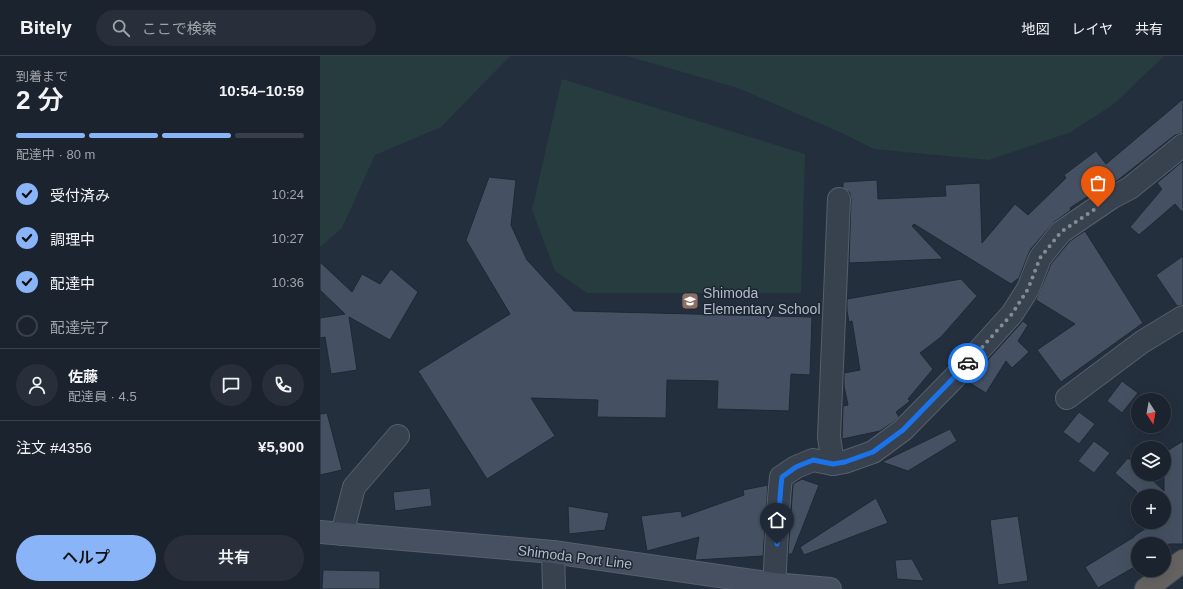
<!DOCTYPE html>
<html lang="ja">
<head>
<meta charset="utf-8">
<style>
	body { margin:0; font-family:Helvetica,"Noto Sans JP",sans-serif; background:#282f3a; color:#f1f3f6; height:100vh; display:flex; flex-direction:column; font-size:15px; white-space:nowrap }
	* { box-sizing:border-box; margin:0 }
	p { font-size:13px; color:#a0a4aa }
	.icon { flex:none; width:22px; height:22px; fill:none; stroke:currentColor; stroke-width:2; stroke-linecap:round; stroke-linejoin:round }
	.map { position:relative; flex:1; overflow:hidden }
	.panel { display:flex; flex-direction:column; background:#1b232e; width:320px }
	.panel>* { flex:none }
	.needle { width:26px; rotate:169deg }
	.controls { position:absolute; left:811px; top:337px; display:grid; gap:8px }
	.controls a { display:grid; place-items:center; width:40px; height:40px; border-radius:50%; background:#1b232e; box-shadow:0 4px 16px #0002,0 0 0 1px #39404a; font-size:20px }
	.pin { position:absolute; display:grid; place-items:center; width:34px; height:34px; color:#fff; margin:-41px -17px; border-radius:50% 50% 50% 0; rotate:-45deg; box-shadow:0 0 4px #0007 }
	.pin .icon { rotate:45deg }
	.courier { position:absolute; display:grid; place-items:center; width:40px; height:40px; margin:-20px; border:3px solid #1a73e8; border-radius:50%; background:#fff; color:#222; box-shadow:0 1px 5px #0007 }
	.overview em { font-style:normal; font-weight:600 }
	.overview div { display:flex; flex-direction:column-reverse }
	.overview { display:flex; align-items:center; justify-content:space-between; height:68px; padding:0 16px }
	h1 { font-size:26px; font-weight:600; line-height:30px }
	.bar { display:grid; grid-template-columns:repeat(4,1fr); gap:6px 4px; align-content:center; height:48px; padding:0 16px }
	.bar i { height:5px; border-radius:3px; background:#39404a }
	.bar .on { background:#8ab4f8 }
	.bar p { grid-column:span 4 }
	.line { display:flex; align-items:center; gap:10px; padding:0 16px; border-top:1px solid #39404a }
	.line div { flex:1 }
	.round { display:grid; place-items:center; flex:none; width:42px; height:42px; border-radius:21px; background:#282f3a }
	ol { padding:0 16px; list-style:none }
	li { display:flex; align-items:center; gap:12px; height:44px }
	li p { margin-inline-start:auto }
	li .icon { padding:4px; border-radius:50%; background:#8ab4f8; color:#111; stroke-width:4 }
	li:last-child { color:#a0a4aa }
	li i { width:22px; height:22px; border:2px solid #39404a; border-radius:50% }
	.cta { display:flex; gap:8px; margin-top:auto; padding:8px 16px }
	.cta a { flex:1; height:46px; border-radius:24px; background:#8ab4f8; color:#111; font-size:16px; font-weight:600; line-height:46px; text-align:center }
	.cta a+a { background:#282f3a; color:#f1f3f6 }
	header { display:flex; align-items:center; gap:24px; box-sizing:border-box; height:56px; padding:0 20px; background:#1b232e; border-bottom:1px solid #39404a }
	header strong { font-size:19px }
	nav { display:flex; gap:22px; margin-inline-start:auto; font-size:14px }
	.search { width:280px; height:36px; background:#282f3a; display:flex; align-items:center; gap:10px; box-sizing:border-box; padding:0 14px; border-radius:22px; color:#a0a4aa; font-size:15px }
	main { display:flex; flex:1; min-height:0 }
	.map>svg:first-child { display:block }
	.green { fill:#263c3f }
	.building { fill:#455162; stroke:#1f2835 }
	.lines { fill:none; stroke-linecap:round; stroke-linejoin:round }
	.minor-casing { stroke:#565f6c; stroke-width:24 }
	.secondary-casing { stroke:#565f6c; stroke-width:24 }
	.trunk-casing { stroke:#434c59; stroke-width:24 }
	.minor { stroke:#38414e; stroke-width:22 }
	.secondary { stroke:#465061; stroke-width:22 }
	.trunk { stroke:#656462; stroke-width:22 }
	.done { stroke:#828b98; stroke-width:4; stroke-dasharray:0 7.2 }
	.route { stroke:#1a73e8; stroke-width:5 }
	.labels { text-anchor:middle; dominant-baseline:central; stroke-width:3; stroke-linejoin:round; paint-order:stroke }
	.poi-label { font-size:14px; fill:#b4bcc9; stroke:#1d2633; text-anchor:start }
	.street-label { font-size:14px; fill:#b4bcc9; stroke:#1d2633 }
</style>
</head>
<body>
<header>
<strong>Bitely</strong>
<div class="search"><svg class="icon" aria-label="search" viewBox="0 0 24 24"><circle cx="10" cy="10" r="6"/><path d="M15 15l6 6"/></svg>ここで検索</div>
<nav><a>地図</a><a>レイヤ</a><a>共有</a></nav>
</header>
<main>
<section class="panel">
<div class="overview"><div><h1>2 分</h1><p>到着まで</p></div><em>10:54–10:59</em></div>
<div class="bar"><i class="on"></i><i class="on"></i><i class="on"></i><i></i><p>配達中 · 80 m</p></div>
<ol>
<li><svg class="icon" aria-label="check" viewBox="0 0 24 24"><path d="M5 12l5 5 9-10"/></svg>受付済み<p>10:24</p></li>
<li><svg class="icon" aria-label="check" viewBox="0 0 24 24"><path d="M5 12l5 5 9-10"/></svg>調理中<p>10:27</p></li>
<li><svg class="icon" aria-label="check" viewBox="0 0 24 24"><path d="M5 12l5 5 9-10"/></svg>配達中<p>10:36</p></li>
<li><i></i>配達完了</li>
</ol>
<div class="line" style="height:72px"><a class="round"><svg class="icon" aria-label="person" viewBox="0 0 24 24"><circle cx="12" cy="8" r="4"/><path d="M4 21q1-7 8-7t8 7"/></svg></a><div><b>佐藤</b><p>配達員 · 4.5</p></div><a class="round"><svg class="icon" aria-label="chat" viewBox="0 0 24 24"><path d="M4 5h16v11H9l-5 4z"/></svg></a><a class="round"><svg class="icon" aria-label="phone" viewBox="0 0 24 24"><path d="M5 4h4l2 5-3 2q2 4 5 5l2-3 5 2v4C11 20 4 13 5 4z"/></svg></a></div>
<div class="line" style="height:52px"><div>注文 #4356</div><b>¥5,900</b></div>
<div class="cta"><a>ヘルプ</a><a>共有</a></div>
</section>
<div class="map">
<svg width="863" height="533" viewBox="0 0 863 533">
	<rect width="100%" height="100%" fill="#242f3e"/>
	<g class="green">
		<path d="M0,0H190L121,71L55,99L22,172L0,191Z"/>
		<path d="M307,0H844L794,48L751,76L669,104L554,93L522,77L418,32Z"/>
		<path d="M242,23L485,98L481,237H267L235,215L212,154Z"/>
	</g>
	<g class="building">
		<path d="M863,43V77L855,79L798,124L780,134L779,133L750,152L751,154L734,166L710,194L699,222L691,228L594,168L592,170L623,203L529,207L531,144L530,137L523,132V126L557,124L558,143L626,140L625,129L660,127L662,187L695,148L708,159L746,122L744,119L776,95L786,108Z"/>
		<path d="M863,105V157L855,148L819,179L810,171L842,133L837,127Z"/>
		<path d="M169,121L196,124L191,169L207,204L254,255L492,261L490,319L471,318L469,355L397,353L398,325L347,324L346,362L277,361L278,344L211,342L235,380L167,423L98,315L190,258L146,184Z"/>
		<path d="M765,175L823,267L741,326L717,294L755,268L716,244L731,208L750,185Z"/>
		<path d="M863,200V249L857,250L836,219Z"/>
		<path d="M0,206L32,236L42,218L60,228L71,213L98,236L70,284L29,261L37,314L11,318L5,281L0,282V262L25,258L0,234Z"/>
		<path d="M641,223L657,240L621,281L600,297L613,313L588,343L590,345L576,356L579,361L575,365L560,375L522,383L523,350L528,349L524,330V317L540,314L532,265L529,266L527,255V243Z"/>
		<path d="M703,265L708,269L698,285L709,296L692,312L686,305L666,337L648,326Z"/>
		<path d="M802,325L818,337L802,357L787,345Z"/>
		<path d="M759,356L775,368L759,388L743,376Z"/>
		<path d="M7,357L22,414L0,419V358Z"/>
		<path d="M630,373L637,385L588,415L562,406Z"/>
		<path d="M774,385L790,397L774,417L758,405Z"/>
		<path d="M863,385V488H849L844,491V488H818V509L778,532L765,511L814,481V480L834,467V466H844V440H818L816,435L795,417L808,402L818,411V418H826L844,435V397Z"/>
		<path d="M482,423L499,429L472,498H468L473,428Z"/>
		<path d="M448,429L443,500L375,504L379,481L327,495L321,460L361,455L362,461L424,439L423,434Z"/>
		<path d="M110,432L112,450L75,455L73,436Z"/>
		<path d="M556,442L568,467L484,499L480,491Z"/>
		<path d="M248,450L289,457L285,474L249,478Z"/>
		<path d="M698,460L708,525L678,529L670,464Z"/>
		<path d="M592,503L604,525L577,523L575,504Z"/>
		<path d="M3,514L60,515V533H2Z"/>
	</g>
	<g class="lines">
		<g class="minor-casing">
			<g id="minor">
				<path d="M747,342L822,286L863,261"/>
				<path d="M513,408L509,381L519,143"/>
				<path d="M22,478L34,431L78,380"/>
				<path d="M233,496L234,533"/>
				<path d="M454,533C456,496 457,458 461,421L476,411L493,404L513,408L525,406L553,396L583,374L633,323L692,258L708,233L720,202L741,176L791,142L810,132L863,89"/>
			</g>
		</g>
		<g class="secondary-casing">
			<path id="secondary" d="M0,476L233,496L454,528L510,533"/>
		</g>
		<g class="trunk-casing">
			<path id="trunk" d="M826,533L863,505"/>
		</g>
		<use href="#minor" class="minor"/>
		<use href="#secondary" class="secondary"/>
		<use href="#trunk" class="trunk"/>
	</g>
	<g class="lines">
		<path class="done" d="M648,307L692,258L708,233L720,202L741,176L778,151"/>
		<path class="route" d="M457,488C459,466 459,444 462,421L476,411L493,404L513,408L525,406L553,396L583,374L648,307"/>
	</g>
	<defs>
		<g id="school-square" transform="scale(0.9)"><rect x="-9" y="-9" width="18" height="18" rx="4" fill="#8d6e63" stroke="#1d2633"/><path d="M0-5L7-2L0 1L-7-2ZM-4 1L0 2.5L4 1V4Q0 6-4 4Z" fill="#fff"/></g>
	</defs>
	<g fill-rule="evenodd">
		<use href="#school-square" x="370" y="245"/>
	</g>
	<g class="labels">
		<g class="poi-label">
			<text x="383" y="237">Shimoda<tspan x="383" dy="16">Elementary School</tspan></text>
		</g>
		<g class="street-label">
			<text transform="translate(255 501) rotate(7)">Shimoda Port Line</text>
		</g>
	</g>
</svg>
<div class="controls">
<a><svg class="needle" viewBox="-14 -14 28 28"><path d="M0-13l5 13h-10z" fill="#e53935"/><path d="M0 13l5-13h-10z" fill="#a0a4aa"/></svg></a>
<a><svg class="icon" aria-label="layers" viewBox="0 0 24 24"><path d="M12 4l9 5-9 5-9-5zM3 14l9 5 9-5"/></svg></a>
<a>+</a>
<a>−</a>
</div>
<div class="pin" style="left:778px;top:151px;background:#ea580c"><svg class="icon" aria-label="bag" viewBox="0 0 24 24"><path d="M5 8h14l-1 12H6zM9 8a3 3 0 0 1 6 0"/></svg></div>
<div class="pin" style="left:457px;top:488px;background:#1f2937"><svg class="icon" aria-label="home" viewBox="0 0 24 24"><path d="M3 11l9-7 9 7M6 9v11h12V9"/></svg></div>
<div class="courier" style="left:648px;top:307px"><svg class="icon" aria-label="car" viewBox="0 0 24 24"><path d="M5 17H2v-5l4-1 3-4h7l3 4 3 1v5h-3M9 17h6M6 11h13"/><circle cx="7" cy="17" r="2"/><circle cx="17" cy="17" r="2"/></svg></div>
</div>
</main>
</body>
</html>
